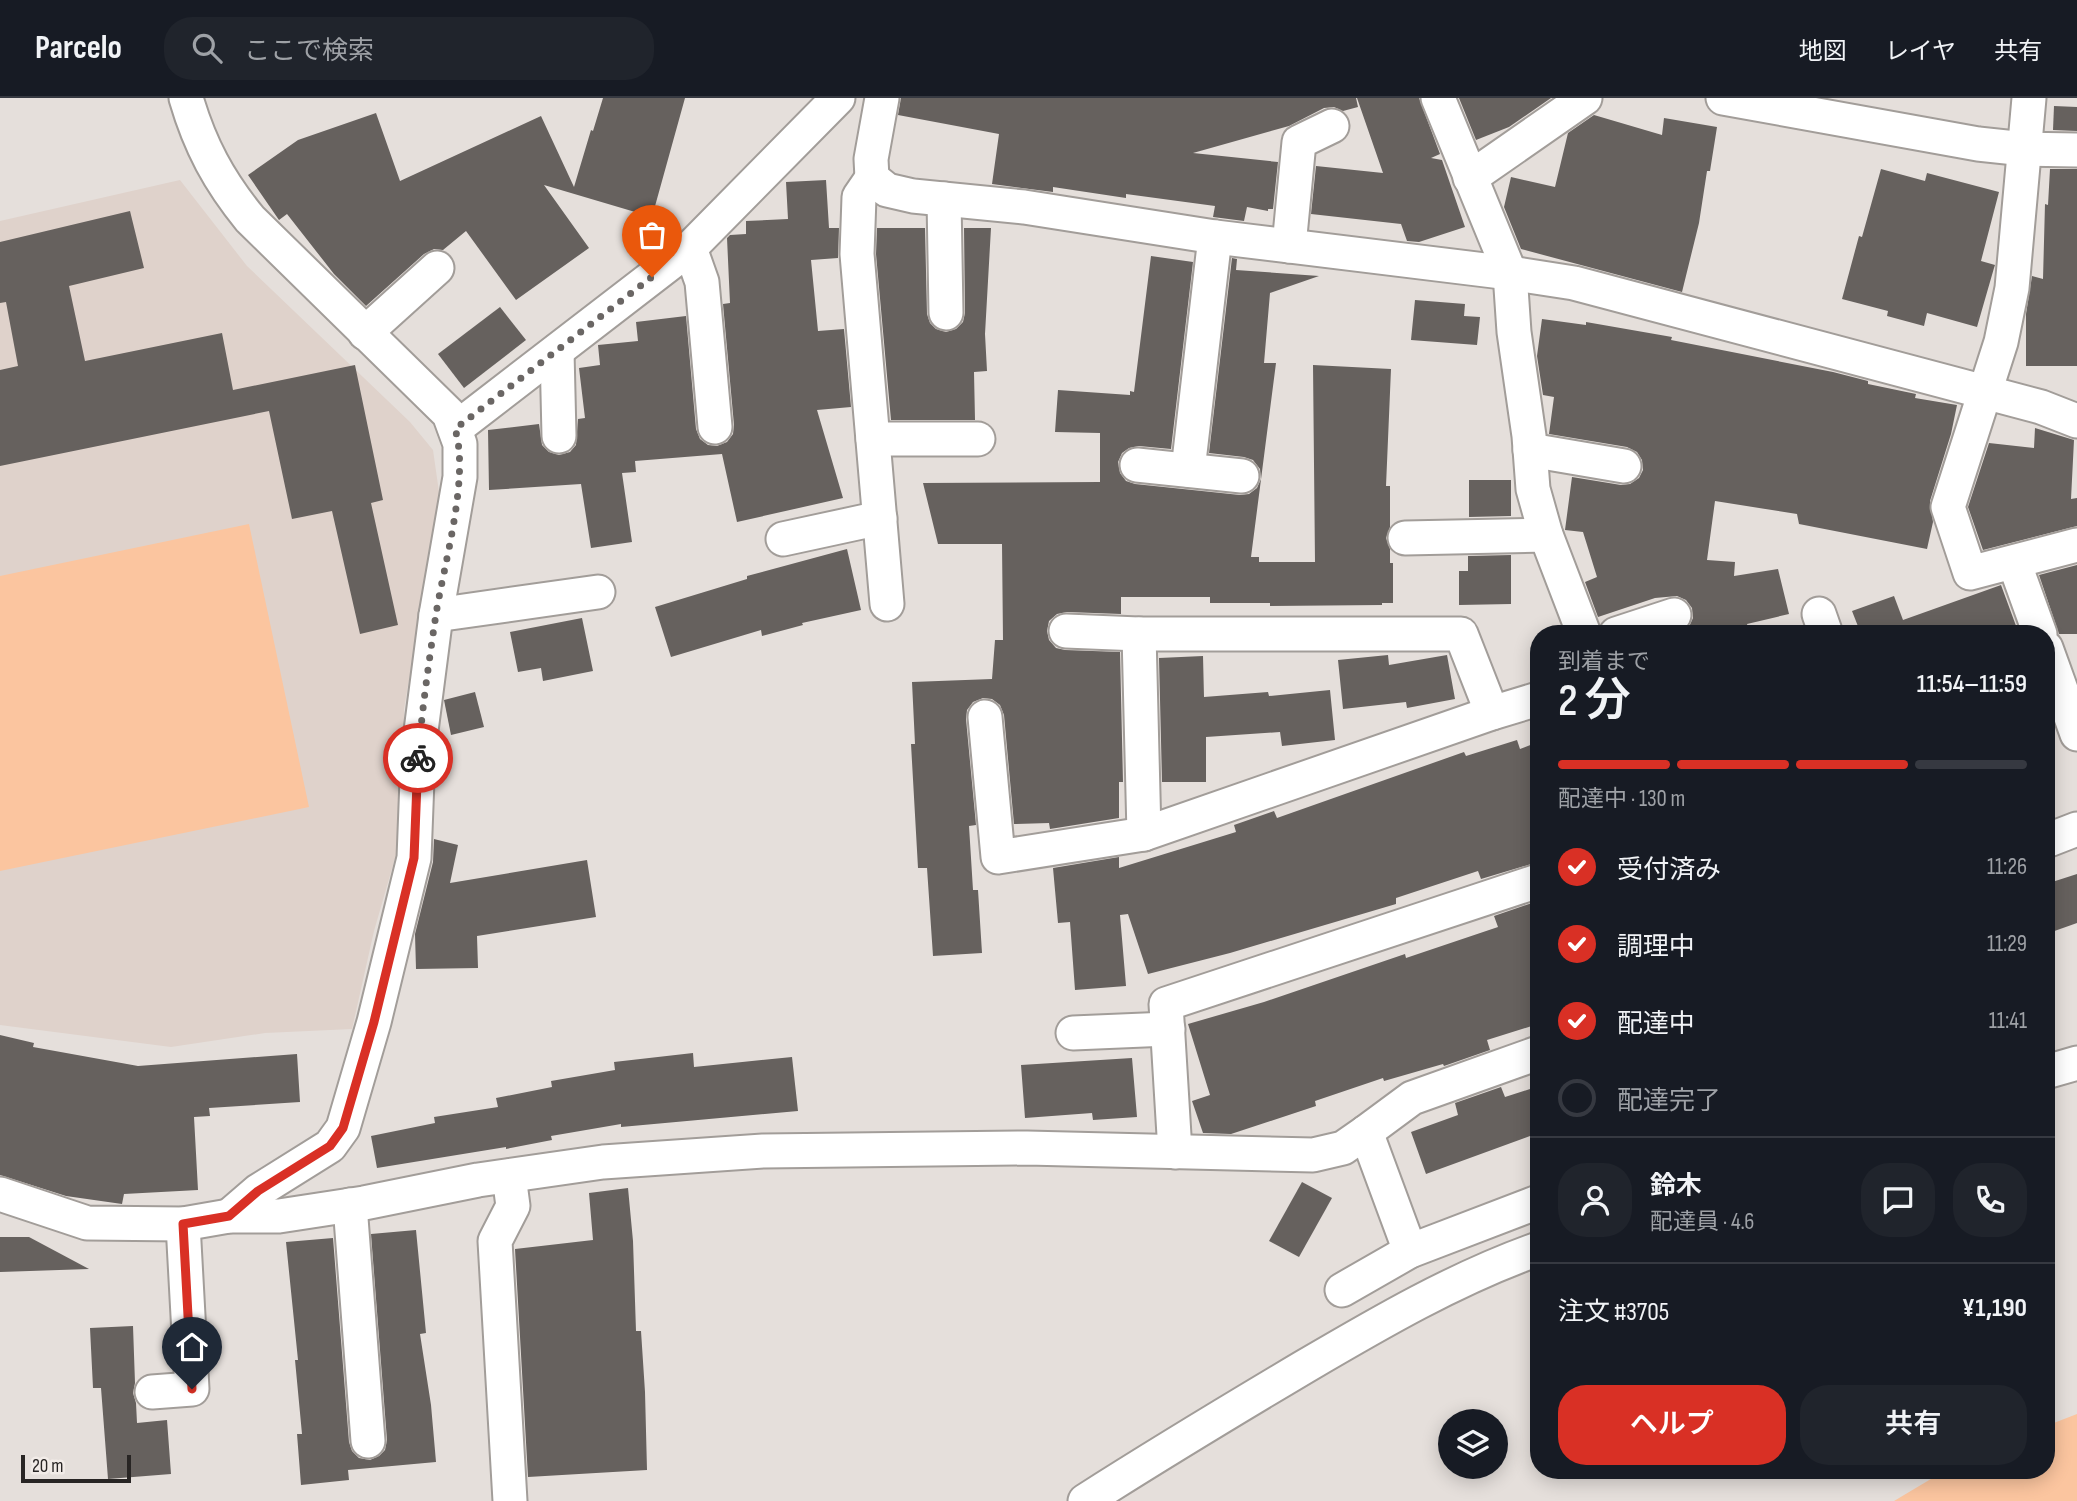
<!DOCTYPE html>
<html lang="ja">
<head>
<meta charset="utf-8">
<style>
	body { margin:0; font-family:"Sofia Sans Condensed","Noto Sans JP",sans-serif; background:#20242c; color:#f1f3f6; height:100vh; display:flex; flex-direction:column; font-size:26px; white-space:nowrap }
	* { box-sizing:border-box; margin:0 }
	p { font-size:23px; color:#9ea1a6 }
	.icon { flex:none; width:38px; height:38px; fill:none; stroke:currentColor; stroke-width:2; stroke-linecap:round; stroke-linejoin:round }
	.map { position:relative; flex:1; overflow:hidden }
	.side { position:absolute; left:1530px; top:527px; width:525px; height:854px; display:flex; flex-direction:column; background:#171b24; border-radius:28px; box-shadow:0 4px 18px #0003 }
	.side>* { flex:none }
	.tools { position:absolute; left:1438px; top:1311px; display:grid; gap:14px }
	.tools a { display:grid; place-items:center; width:70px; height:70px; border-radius:50%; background:#171b24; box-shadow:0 4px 18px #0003; font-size:35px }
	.scale { position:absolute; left:21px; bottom:18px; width:110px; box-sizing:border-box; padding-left:7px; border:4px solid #282524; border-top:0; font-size:19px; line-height:24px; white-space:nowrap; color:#282524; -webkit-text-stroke:5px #f2ece8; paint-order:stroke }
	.pin { position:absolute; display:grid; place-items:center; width:60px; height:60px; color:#fff; margin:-72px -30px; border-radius:50% 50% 50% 0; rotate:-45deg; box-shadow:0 0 7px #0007 }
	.pin .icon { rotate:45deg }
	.courier { position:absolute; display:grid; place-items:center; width:70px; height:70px; margin:-35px; border:5px solid #d93025; border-radius:50%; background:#fff; color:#222; box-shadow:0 2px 9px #0007 }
	.overview em { font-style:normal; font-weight:600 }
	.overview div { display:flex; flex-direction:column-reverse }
	.overview { display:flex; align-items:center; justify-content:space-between; height:119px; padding:0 28px }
	h1 { font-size:46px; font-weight:600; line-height:52px }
	.bar { display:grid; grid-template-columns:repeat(4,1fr); gap:10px 7px; align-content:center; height:84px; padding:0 28px }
	.bar i { height:9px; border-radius:5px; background:#363941 }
	.bar .on { background:#d93025 }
	.bar p { grid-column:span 4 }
	.line { display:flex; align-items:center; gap:18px; padding:0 28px; border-top:2px solid #363941 }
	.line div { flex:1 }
	.round { display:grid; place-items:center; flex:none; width:74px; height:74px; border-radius:28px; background:#20242c }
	ol { padding:0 28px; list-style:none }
	li { display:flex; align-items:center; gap:21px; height:77px }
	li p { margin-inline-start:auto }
	li .icon { padding:7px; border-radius:50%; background:#d93025; color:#fff; stroke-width:4 }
	li:last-child { color:#9ea1a6 }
	li i { width:38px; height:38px; border:4px solid #363941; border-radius:50% }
	.primary-button { display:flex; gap:14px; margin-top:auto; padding:14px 28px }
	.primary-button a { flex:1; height:80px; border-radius:28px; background:#d93025; color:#fff; font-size:28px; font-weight:600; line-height:80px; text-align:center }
	.primary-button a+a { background:#20242c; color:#f1f3f6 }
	header { display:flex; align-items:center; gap:42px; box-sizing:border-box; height:98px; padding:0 35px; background:#171b24; border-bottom:2px solid #363941 }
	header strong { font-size:33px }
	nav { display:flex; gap:38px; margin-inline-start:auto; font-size:24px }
	.search { width:490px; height:63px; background:#20242c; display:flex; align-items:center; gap:18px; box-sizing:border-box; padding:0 24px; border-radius:28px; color:#9ea1a6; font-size:26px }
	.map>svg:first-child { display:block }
	.built { fill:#dfd2cb }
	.green { fill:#fbc59f }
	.building { fill:#66615e }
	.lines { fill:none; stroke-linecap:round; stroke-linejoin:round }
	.minor-casing { stroke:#a29d99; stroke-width:37 }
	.minor { stroke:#fff; stroke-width:33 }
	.done { stroke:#6a6664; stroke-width:7; stroke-dasharray:0 12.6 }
	.route { stroke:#d93025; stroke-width:9 }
</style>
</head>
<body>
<header>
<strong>Parcelo</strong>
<div class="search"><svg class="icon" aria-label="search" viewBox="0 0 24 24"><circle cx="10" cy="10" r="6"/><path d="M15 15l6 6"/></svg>ここで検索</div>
<nav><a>地図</a><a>レイヤ</a><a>共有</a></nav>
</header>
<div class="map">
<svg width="2077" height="1403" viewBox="0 0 2077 1403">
	<rect width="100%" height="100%" fill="#e5dfdb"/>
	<path class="built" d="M180,82L247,168L410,324L433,352L440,401L404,611L408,715L374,833L352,931L265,935L171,949L0,927V123Z"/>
	<g class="green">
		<path d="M249,426L309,709L0,773V478Z"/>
		<path d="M2077,1316V1403H1894L1946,1372H2046V1328Z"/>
	</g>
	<g class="building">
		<path d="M603,0H685L652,119L544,87L589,150L516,202L466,133L443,152L434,151L424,156L366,208L334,176L287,116L279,122L248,77L298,42L376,15L400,83L541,18L574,89L591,32L593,33Z"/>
		<path d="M901,0H1356L1358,9L1343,13L1334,9L1324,10L1289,28L1193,55L1278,64L1273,111H1268V113L1247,109L1244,123L1213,119L1215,108L1126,96V100L1053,89V94L992,86L999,36L898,17Z"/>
		<path d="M1357,0H1419L1440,56L1431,60L1442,62L1465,129L1419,144L1407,143L1401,126L1311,116L1316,68L1383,75Z"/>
		<path d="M1459,0H1551L1509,29L1476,42Z"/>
		<path d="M2054,8L2077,9V33L2053,32Z"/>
		<path d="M1594,17L1662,37L1664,20L1717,29L1710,73H1707L1699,125L1682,194L1521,151L1504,109L1511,79L1555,89L1568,35Z"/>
		<path d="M1881,71L1925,83L1927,75L1999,94L1981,163L1995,167L1994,170L1977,229L1927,215L1924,228L1887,218L1888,213L1842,201L1859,138L1862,139Z"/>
		<path d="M2050,71H2077V268H2026V216L2032,178L2043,181L2045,106L2048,107Z"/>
		<path d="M826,82L829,130H839L838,160L811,162L818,233L844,231L851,309L817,312L843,400L737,424L722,356L635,363L636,374L622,375L632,444L591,450L581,386L489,392L488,332L539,326L542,347L549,354L559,357L570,354L576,347L578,321L585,320L579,270L600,267L598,247L638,243L636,224L686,218L696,331L700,341L708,347L717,348L727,344L733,336L734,327L723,206L730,205L727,140L730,137L746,136V123L788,121L786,84Z"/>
		<path d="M130,113L144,170L69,188L85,263L222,235L233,292L355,267L383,402L371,405L398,527L360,536L332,413L292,421L269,313L0,368V272L18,268L6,204L0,205V144Z"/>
		<path d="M877,130H925L927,216L930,225L936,231L946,234L956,231L963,224L965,215L964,130H991L985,236L987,273L974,274L975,322H891L876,156Z"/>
		<path d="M1151,158L1193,164L1171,351L1139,348L1129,350L1122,355L1118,364L1120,375L1126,383L1135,386L1240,397L1249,396L1257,390L1261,381L1260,371L1253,362L1244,359L1209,355L1232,160L1237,161L1236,172L1319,178L1270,195L1264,265H1276L1251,459H1259V464H1315L1313,267L1391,271L1386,388H1390V429L1386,440L1390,451V465H1393V505H1382V507L1270,508V505H1210V499H1121V516L1067,514L1057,516L1049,523L1047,533L1049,542L1056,550L1065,552L1120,554L1123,684H1119V720L1050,731L1049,725L1014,726L1004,617L1000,607L992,601L983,600L973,604L967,612L966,621L976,727L969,728L973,792H978L982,855L933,858L927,770H918L911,646H915L912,584L992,581L995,542H1003L1002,446H938L923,385L1100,384V335L1055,334L1058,292L1130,297V293L1134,294Z"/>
		<path d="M1415,202L1465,206L1464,218L1480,219L1477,247L1411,242Z"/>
		<path d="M500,209L526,242L464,290L438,256Z"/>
		<path d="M1542,221L1586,227V224L1672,239L1671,242L1833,274L1868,283V286L1916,296L1915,300L1957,307L1951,336L1930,403L1933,424L1927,451L1799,426L1797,416L1715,403L1707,462L1735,464L1734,478L1778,471L1789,516L1747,526L1750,536H1690L1689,529L1693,520L1692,510L1686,502L1677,498L1655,500L1598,519L1585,484L1597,479L1583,434L1565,432L1572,379L1621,387L1630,386L1639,380L1643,372L1642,362L1637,354L1627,349L1549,336L1554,299L1543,297L1537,258Z"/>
		<path d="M2035,330L2074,342L2071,401L2077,400V428L1983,452L1968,409L1989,345L2034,350Z"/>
		<path d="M1469,382H1511V418L1469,419Z"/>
		<path d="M847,451L861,512L802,525L803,527L762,538L761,532L671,559L655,509L747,481V478Z"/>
		<path d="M1511,457V506L1459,507V473H1468V458Z"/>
		<path d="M2077,467V536H2059L2039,477Z"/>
		<path d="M2001,487L2019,536H1861L1852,513L1894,498L1903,522Z"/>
		<path d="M582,520L593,573L543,583L541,570L518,574L510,534Z"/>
		<path d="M1388,557L1389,567L1447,557L1455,601L1407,610L1406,604L1343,611L1338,562Z"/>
		<path d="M1203,558L1204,599L1268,594L1269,598L1330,592L1335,642L1282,648L1280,634L1206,639V684H1162L1159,560Z"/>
		<path d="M475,594L484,629L451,637L444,602Z"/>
		<path d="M1517,642L1520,651L1538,644V764L1481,781L1478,773L1396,800V806L1230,855L1148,876L1128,816L1120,817L1126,888L1075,892L1070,824L1058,825L1053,770L1119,759V770L1236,734L1234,727L1274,713L1277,720L1464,654L1466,658Z"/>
		<path d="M434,741L458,747L450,785L587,762L596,819L477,838L478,870L416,871L415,836L433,764Z"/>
		<path d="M2077,776V825L2046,836V786Z"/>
		<path d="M1538,803V926L1487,942L1490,952L1444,968L1443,966L1384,983L1383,980L1315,1003L1316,1008L1231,1036L1203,1035L1192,1003L1210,997L1188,926L1264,904L1405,856L1406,860L1498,829L1494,818Z"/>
		<path d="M0,937L34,945L33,949L138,968L297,956L300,1004L209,1010L210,1018L194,1019L198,1092L124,1096L122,1106L66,1098L0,1077Z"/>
		<path d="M693,955L694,969L792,959L798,1013L621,1029V1026L551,1038L552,1042L506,1051V1049L377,1070L371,1038L435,1025L434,1019L498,1009L496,1000L552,989L551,983L615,972L614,964Z"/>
		<path d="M1132,960L1137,1019L1093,1022L1092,1015L1025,1020L1021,967Z"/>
		<path d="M1501,989L1505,999L1530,991L1538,1015V1035L1426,1076L1411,1034L1458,1017L1455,1005Z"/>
		<path d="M1302,1084L1332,1100L1299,1159L1269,1143Z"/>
		<path d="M628,1090L633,1143L636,1233H641L645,1294L647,1372L528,1379L515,1151L593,1142L589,1095Z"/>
		<path d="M416,1132L426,1235L420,1236L431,1307L436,1364L348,1372L349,1382L301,1387L297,1336H302L295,1262H298L286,1144L333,1140L349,1344L352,1353L359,1360L370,1362L379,1358L385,1352L387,1342L371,1136Z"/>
		<path d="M0,1139H29L89,1171L0,1174Z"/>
		<path d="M133,1228L135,1285L133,1295L136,1305L137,1325L167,1322L171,1376L108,1381L101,1290H93L90,1230Z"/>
	</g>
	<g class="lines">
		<g class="minor-casing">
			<g id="minor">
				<path d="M186,0C200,48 219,83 250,121L449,316L460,346V379L436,517L418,656L414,760L374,924L343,1030L330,1048L258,1093L229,1118"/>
				<path d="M882,0L871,61L872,80L887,92L913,98L1024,109L1215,139L1510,175L1574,185L2041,309L2077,323"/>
				<path d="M1438,0L1510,175L1514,234L1529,338L1533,391L1546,437L1584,536"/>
				<path d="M1723,0L1978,46L2025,51L2077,52"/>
				<path d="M2029,0L2012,190L2001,244L1948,409L1970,475L2077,447"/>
				<path d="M872,80L859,99L857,156L887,506"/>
				<path d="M1470,80L1585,0"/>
				<path d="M944,101L946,215"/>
				<path d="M1289,148L1299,44L1332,28"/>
				<path d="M690,150L702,184L715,329"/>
				<path d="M365,235L437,170"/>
				<path d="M557,253L559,338"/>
				<path d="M455,331L690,150L838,0"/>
				<path d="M873,341H978"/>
				<path d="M1530,352L1624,368"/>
				<path d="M1137,367L1242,378"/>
				<path d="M1188,372L1215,139"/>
				<path d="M1405,440L1546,437"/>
				<path d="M783,441L880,420"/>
				<path d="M2014,464L2040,536"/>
				<path d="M1819,516L1826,536"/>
				<path d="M436,517L598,494"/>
				<path d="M1066,533L1139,536H1461L1492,615"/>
				<path d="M1139,536L1144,736"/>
				<path d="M1616,536L1674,517"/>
				<path d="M2046,550L2077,636"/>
				<path d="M985,619L998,759L1144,736L1492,615L1538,601"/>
				<path d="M2046,743L2077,731"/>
				<path d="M1073,935L1168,931"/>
				<path d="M2046,974L2077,965"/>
				<path d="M1366,1034L1412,1000L1538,955"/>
				<path d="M1175,1054L1166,906L1538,783"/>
				<path d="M509,1078L513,1108L495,1143L510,1403"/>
				<path d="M0,1096L87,1125L183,1126L229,1118H279L364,1105L478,1082L603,1064L763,1053L1027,1050L1313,1057L1343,1050L1366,1034L1410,1153"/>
				<path d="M350,1107L368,1343"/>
				<path d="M1342,1192L1410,1153L1538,1104"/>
				<path d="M152,1294L192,1291L183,1126"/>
				<path d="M1085,1403C1157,1357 1230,1313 1304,1269C1379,1225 1456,1180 1538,1151"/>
			</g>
		</g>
		<use href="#minor" class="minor"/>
	</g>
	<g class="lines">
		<path class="done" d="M418,660C422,612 429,563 436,516C444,466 470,378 455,331L652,179"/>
		<path class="route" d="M192,1291L183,1126L229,1118L258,1093L330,1048L343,1030L374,924L414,760L418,660"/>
	</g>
</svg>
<div class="tools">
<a><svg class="icon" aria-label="layers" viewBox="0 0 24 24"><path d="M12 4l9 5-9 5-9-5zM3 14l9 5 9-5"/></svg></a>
</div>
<div class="scale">20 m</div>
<div class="pin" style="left:652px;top:179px;background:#ea580c"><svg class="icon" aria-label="bag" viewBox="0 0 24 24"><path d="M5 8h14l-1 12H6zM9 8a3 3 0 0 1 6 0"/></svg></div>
<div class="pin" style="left:192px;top:1291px;background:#1f2937"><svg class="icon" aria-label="home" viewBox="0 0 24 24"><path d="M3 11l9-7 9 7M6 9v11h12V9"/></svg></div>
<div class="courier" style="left:418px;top:660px"><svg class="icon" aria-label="bike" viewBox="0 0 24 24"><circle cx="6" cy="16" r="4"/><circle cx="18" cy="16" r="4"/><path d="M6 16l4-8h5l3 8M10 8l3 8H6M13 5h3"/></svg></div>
<section class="side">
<div class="overview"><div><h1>2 分</h1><p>到着まで</p></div><em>11:54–11:59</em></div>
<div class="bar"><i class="on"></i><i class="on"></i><i class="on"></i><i></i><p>配達中 · 130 m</p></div>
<ol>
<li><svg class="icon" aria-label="check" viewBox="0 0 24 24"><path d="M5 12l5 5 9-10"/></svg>受付済み<p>11:26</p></li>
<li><svg class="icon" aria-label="check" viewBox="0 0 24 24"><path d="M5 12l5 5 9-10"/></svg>調理中<p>11:29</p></li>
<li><svg class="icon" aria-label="check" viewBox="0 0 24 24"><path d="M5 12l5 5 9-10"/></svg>配達中<p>11:41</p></li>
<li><i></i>配達完了</li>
</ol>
<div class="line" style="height:126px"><a class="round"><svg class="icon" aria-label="person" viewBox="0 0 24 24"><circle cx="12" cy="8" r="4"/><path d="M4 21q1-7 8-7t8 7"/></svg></a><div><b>鈴木</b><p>配達員 · 4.6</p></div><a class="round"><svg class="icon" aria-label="chat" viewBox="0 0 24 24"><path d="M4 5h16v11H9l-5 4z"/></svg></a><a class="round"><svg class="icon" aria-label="phone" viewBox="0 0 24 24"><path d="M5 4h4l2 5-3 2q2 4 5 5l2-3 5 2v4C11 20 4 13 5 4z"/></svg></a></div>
<div class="line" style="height:91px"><div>注文 #3705</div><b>¥1,190</b></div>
<div class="primary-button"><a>ヘルプ</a><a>共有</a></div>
</section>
</div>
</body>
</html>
